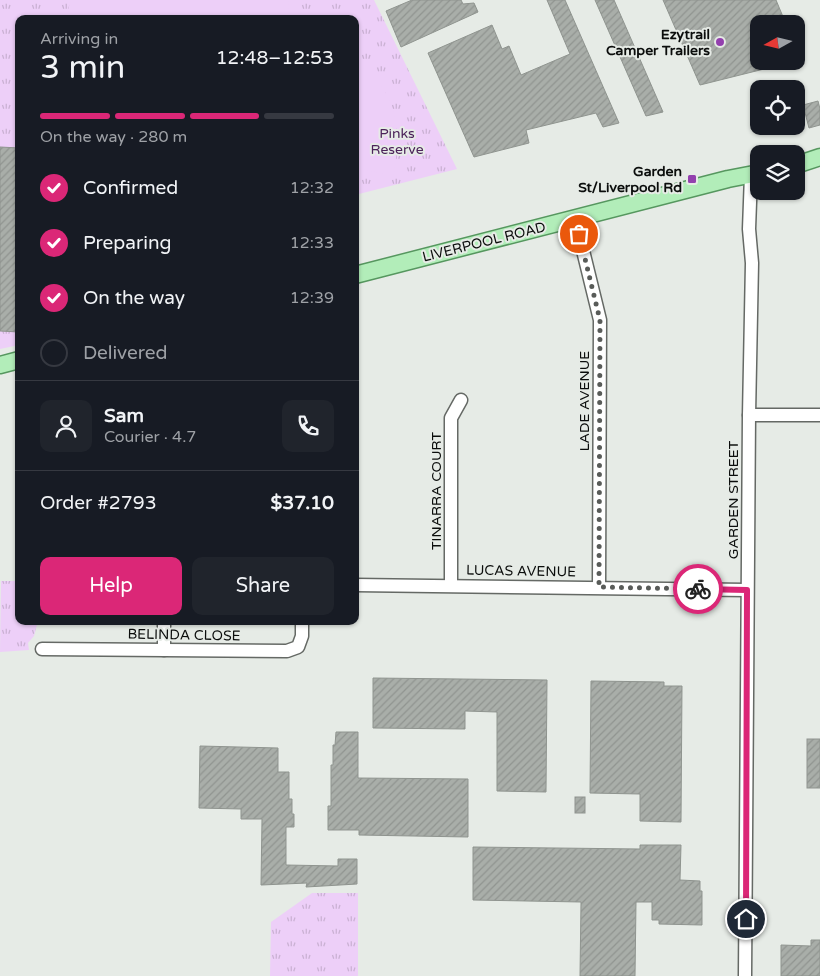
<!DOCTYPE html>
<html lang="en">
<head>
<meta charset="utf-8">
<style>
	body { margin:0; font-family:"Varela Round",sans-serif; background:#20242c; color:#f1f3f6; height:100vh; display:flex; flex-direction:column; font-size:19px; white-space:nowrap }
	* { box-sizing:border-box; margin:0 }
	p { font-size:16px; color:#9ea1a6 }
	.icon { flex:none; width:28px; height:28px; fill:none; stroke:currentColor; stroke-width:2; stroke-linecap:round; stroke-linejoin:round }
	.map { position:relative; flex:1; overflow:hidden }
	.details { position:absolute; left:15px; top:15px; width:344px; height:610px; display:flex; flex-direction:column; background:#171b24; border-radius:10px; box-shadow:0 1px 4px #0004 }
	.details>* { flex:none }
	.needle { width:32px; rotate:262deg }
	.fabs { position:absolute; left:750px; top:15px; display:grid; gap:10px }
	.fabs a { display:grid; place-items:center; width:55px; height:55px; border-radius:10px; background:#171b24; box-shadow:0 1px 4px #0004; font-size:25px }
	.pin { position:absolute; display:grid; place-items:center; width:42px; height:42px; color:#fff; margin:-21px; border:2px solid #fff; border-radius:50%; box-shadow:0 1px 5px #0007 }
	.courier { position:absolute; display:grid; place-items:center; width:50px; height:50px; margin:-25px; border:4px solid #db2777; border-radius:50%; background:#fff; color:#222; box-shadow:0 1px 6px #0007 }
	.summary em { font-style:normal; font-weight:600 }
	.summary div { display:flex; flex-direction:column-reverse }
	.summary { display:flex; align-items:center; justify-content:space-between; height:85px; padding:0 25px }
	h1 { font-size:32px; font-weight:600; line-height:38px }
	.bar { display:grid; grid-template-columns:repeat(4,1fr); gap:8px 5px; align-content:center; height:60px; padding:0 25px }
	.bar i { height:6px; border-radius:4px; background:#363941 }
	.bar .on { background:#db2777 }
	.bar p { grid-column:span 4 }
	.line { display:flex; align-items:center; gap:12px; padding:0 25px; border-top:1px solid #363941 }
	.line div { flex:1 }
	.round { display:grid; place-items:center; flex:none; width:52px; height:52px; border-radius:10px; background:#20242c }
	ol { padding:0 25px; list-style:none }
	li { display:flex; align-items:center; gap:15px; height:55px }
	li p { margin-inline-start:auto }
	li .icon { padding:5px; border-radius:50%; background:#db2777; color:#fff; stroke-width:4 }
	li:last-child { color:#9ea1a6 }
	li i { width:28px; height:28px; border:2px solid #363941; border-radius:50% }
	.action { display:flex; gap:10px; margin-top:auto; padding:10px 25px }
	.action a { flex:1; height:58px; border-radius:10px; background:#db2777; color:#fff; font-size:20px; font-weight:600; line-height:58px; text-align:center }
	.action a+a { background:#20242c; color:#f1f3f6 }
	.map>svg:first-child { display:block }
	.grass { fill:url(#grass-tufts) }
	.garden { fill:#edcff8 }
	.building { fill:url(#building-hatch); stroke:#8f948f }
	.lines { fill:none; stroke-linecap:round; stroke-linejoin:round }
	.minor-casing { stroke:#656965; stroke-width:15 }
	.major-casing { stroke:#56975f; stroke-width:19 }
	.minor { stroke:#fff; stroke-width:12 }
	.major { stroke:#b2edb9; stroke-width:16 }
	.done { stroke:#585b58; stroke-width:5; stroke-dasharray:0 9 }
	.route { stroke:#db2777; stroke-width:6 }
	.poi-dot { fill:#9340ae; stroke:#e6ebe6; stroke-width:2 }
	.labels { text-anchor:middle; dominant-baseline:central; stroke-width:4; stroke-linejoin:round; paint-order:stroke }
	.poi-label { font-size:14px; font-weight:bold; fill:#0b0d0c; stroke:#e6ebe6; text-anchor:end }
	.park-label { font-size:14px; fill:#4c235a; stroke:#e6ebe6 }
	.street-label { font-size:14px; fill:#0b0d0c; stroke:#e6ebe6 }
</style>
</head>
<body>
<div class="map">
<svg width="820" height="976" viewBox="0 0 820 976">
	<defs>
		<pattern id="grass-tufts" width="24" height="20" patternUnits="userSpaceOnUse" patternTransform="scale(1.25)"><rect width="24" height="20" fill="#edcff8"/><path d="M3 7l-1-3M5 7V3M7 7l1-3M15 17l-1-3M17 17v-4M19 17l1-3" fill="none" stroke="#cab1d3"/></pattern>
		<pattern id="building-hatch" width="6" height="6" patternUnits="userSpaceOnUse" patternTransform="scale(1.25)"><rect width="6" height="6" fill="#a9aea9"/><path d="M-1 1l2-2M0 6l6-6M5 7l2-2" fill="none" stroke="#909490"/></pattern>
	</defs>
	<rect width="100%" height="100%" fill="#e6ebe6"/>
	<g class="grass">
		<path d="M0,0H374L457,169L355,195V19H19V345L0,349Z"/>
		<path d="M1,581H19V621H38L34,636L28,643L29,650L0,652Z"/>
		<path d="M312,893H358V976H270L271,922Z"/>
	</g>
	<g class="garden">
		<path d="M70,0H288L290,19H67Z"/>
		<path d="M355,64C398,87 401,130 394,174L391,175L355,168Z"/>
	</g>
	<g class="building">
		<path d="M412,0H461L463,4L474,3L478,12L401,47L386,11Z"/>
		<path d="M547,0H565L619,123L603,127L596,113L526,130L529,143L474,157L428,53L492,25L502,49L509,46L521,75L570,54Z"/>
		<path d="M595,0H614L663,112L646,116Z"/>
		<path d="M663,0H776L786,24H759V61H783L784,64L700,85Z"/>
		<path d="M818,101L820,109V125L809,128L803,105Z"/>
		<path d="M0,147L19,148V332L0,331Z"/>
		<path d="M373,678L547,680L546,792L497,791V712L465,711V729L373,728Z"/>
		<path d="M591,681L664,682V686H682L681,822L640,821V794L590,793Z"/>
		<path d="M336,732H358V778L468,779V837L359,835V830H328V806H331V765H333V745H335Z"/>
		<rect x="807" y="739" width="13" height="49"/>
		<path d="M200,746L278,748V772H289V799H292V814H294V827H286V865L338,866V859H357V884L306,887L307,883L261,885L262,819H241V809L199,808Z"/>
		<rect x="575" y="797" width="10" height="16"/>
		<path d="M640,845H681L680,880L700,881V891H702V925L659,924V920H652V902H636L635,976H580L581,902L473,900V847L640,849Z"/>
		<path d="M811,940H820V976H781V945L811,946Z"/>
	</g>
	<g class="lines">
		<g class="minor-casing">
			<g id="minor">
				<path d="M575,218L600,320L599,587"/>
				<path d="M749,415H820"/>
				<path d="M355,585L747,590"/>
				<path d="M451,585V418L461,400"/>
				<path d="M42,649L287,651L298,647L302,636V621"/>
				<path d="M164,650V621"/>
				<path d="M745,976L749,415L752,263L749,229L751,175"/>
			</g>
		</g>
		<g class="major-casing">
			<g id="major">
				<path d="M796,165L820,157"/>
				<path d="M355,275L728,179L759,173"/>
				<path d="M0,365L19,360"/>
			</g>
		</g>
		<use href="#minor" class="minor"/>
		<use href="#major" class="major"/>
	</g>
	<g class="lines">
		<path class="done" d="M579,234L600,320L599,587L698,589"/>
		<path class="route" d="M698,589L747,590L746,919"/>
	</g>
	<g class="poi-dot">
		<circle cx="720" cy="42" r="5"/>
		<rect x="687" y="174" width="10" height="10" rx="2.5"/>
	</g>
	<g class="labels">
		<g class="poi-label">
			<text x="710" y="34">Ezytrail<tspan x="710" dy="16">Camper Trailers</tspan></text>
			<text x="682" y="171">Garden<tspan x="682" dy="16">St/Liverpool Rd</tspan></text>
		</g>
		<g class="park-label">
			<text x="397" y="133">Pinks<tspan x="397" dy="16">Reserve</tspan></text>
		</g>
		<g class="street-label">
			<text transform="translate(484 242) rotate(-14)">LIVERPOOL ROAD</text>
			<text transform="translate(584 401) rotate(-90)">LADE AVENUE</text>
			<text transform="translate(436 491) rotate(-90)">TINARRA COURT</text>
			<text transform="translate(733 500) rotate(-90)">GARDEN STREET</text>
			<text transform="translate(521 571) rotate(1)">LUCAS AVENUE</text>
			<text transform="translate(184 635) rotate(1)">BELINDA CLOSE</text>
		</g>
	</g>
</svg>
<div class="fabs">
<a><svg class="needle" viewBox="-14 -14 28 28"><path d="M0-13l5 13h-10z" fill="#e53935"/><path d="M0 13l5-13h-10z" fill="#9ea1a6"/></svg></a>
<a><svg class="icon" aria-label="locate" viewBox="0 0 24 24"><circle cx="12" cy="12" r="6"/><path d="M12 2v4M12 18v4M2 12h4M18 12h4"/></svg></a>
<a><svg class="icon" aria-label="layers" viewBox="0 0 24 24"><path d="M12 4l9 5-9 5-9-5zM3 14l9 5 9-5"/></svg></a>
</div>
<div class="pin" style="left:579px;top:234px;background:#ea580c"><svg class="icon" aria-label="bag" viewBox="0 0 24 24"><path d="M5 8h14l-1 12H6zM9 8a3 3 0 0 1 6 0"/></svg></div>
<div class="pin" style="left:746px;top:919px;background:#1f2937"><svg class="icon" aria-label="home" viewBox="0 0 24 24"><path d="M3 11l9-7 9 7M6 9v11h12V9"/></svg></div>
<div class="courier" style="left:698px;top:589px"><svg class="icon" aria-label="bike" viewBox="0 0 24 24"><circle cx="6" cy="16" r="4"/><circle cx="18" cy="16" r="4"/><path d="M6 16l4-8h5l3 8M10 8l3 8H6M13 5h3"/></svg></div>
<section class="details">
<div class="summary"><div><h1>3 min</h1><p>Arriving in</p></div><em>12:48–12:53</em></div>
<div class="bar"><i class="on"></i><i class="on"></i><i class="on"></i><i></i><p>On the way · 280 m</p></div>
<ol>
<li><svg class="icon" aria-label="check" viewBox="0 0 24 24"><path d="M5 12l5 5 9-10"/></svg>Confirmed<p>12:32</p></li>
<li><svg class="icon" aria-label="check" viewBox="0 0 24 24"><path d="M5 12l5 5 9-10"/></svg>Preparing<p>12:33</p></li>
<li><svg class="icon" aria-label="check" viewBox="0 0 24 24"><path d="M5 12l5 5 9-10"/></svg>On the way<p>12:39</p></li>
<li><i></i>Delivered</li>
</ol>
<div class="line" style="height:90px"><a class="round"><svg class="icon" aria-label="person" viewBox="0 0 24 24"><circle cx="12" cy="8" r="4"/><path d="M4 21q1-7 8-7t8 7"/></svg></a><div><b>Sam</b><p>Courier · 4.7</p></div><a class="round"><svg class="icon" aria-label="phone" viewBox="0 0 24 24"><path d="M5 4h4l2 5-3 2q2 4 5 5l2-3 5 2v4C11 20 4 13 5 4z"/></svg></a></div>
<div class="line" style="height:65px"><div>Order #2793</div><b>$37.10</b></div>
<div class="action"><a>Help</a><a>Share</a></div>
</section>
</div>
</body>
</html>
